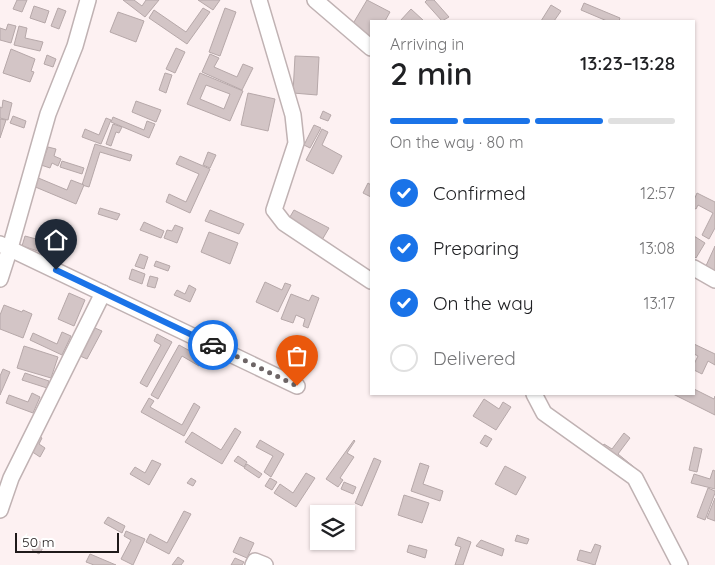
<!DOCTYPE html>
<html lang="en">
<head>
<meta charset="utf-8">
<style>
	body { margin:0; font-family:Quicksand,sans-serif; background:#f6f6f6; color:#202124; height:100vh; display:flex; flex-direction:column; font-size:19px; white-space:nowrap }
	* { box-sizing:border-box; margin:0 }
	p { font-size:16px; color:#757577 }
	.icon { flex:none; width:28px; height:28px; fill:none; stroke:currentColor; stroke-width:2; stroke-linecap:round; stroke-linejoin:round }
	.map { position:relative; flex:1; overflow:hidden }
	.drawer { position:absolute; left:370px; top:20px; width:325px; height:375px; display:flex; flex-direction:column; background:#fff; border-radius:0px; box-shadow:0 1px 4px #0004 }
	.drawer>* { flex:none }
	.controls { position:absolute; left:310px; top:505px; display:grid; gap:10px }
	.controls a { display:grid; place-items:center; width:45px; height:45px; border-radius:0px; background:#fff; box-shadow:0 1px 4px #0004; font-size:25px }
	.scale { position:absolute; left:15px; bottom:12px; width:104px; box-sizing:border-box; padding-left:5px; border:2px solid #1f1a1a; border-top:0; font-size:14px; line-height:18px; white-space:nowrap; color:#1f1a1a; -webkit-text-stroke:4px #fff; paint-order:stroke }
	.pin { position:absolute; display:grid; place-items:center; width:42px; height:42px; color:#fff; margin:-51px -21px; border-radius:50% 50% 50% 0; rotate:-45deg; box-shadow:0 0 5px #0007 }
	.pin .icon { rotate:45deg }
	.courier { position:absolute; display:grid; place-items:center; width:50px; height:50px; margin:-25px; border:4px solid #1a73e8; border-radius:50%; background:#fff; color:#222; box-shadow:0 1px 6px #0007 }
	.summary em { font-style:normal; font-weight:600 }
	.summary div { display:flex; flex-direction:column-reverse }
	.summary { display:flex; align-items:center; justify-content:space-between; height:85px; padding:0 20px }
	h1 { font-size:32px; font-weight:600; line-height:38px }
	.bar { display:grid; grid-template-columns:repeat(4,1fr); gap:8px 5px; align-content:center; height:60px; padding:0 20px }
	.bar i { height:6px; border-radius:4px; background:#e0e0e0 }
	.bar .current { background:#1a73e8 }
	.bar p { grid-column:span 4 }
	ol { padding:0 20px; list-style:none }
	li { display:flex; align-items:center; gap:15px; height:55px }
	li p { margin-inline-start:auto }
	li .icon { padding:5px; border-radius:50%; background:#1a73e8; color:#fff; stroke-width:4 }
	li:last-child { color:#757577 }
	li i { width:28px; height:28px; border:2px solid #e0e0e0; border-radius:50% }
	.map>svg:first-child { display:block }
	.building { fill:#d3c5c6; stroke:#b6a8a9; fill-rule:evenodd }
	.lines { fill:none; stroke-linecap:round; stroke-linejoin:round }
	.minor-casing { stroke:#c0b2b3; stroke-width:18 }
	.minor { stroke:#fff; stroke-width:15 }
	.done { stroke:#6d6566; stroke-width:5; stroke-dasharray:0 9 }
	.route { stroke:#1a73e8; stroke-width:6 }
</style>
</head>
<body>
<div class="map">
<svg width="715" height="565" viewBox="0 0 715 565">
	<rect width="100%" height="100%" fill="#fdf1f2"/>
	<g class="building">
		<path d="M17,0H27L22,12L13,9Z"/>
		<path d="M123,0H134L142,6L146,0H159L145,17Z"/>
		<path d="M198,0H220L213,10Z"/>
		<path d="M367,0L390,12L385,21H371V38L351,27Z"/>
		<path d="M427,0H434L449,17L442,21L425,2Z"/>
		<path d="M584,3L620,18L619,21H607L581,10Z"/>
		<path d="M551,5L561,11L554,21H541Z"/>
		<path d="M34,6L49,11L45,23L30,18Z"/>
		<path d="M58,8L66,11L59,29L51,26Z"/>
		<path d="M203,8L210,12L187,44L149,18L154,10L186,32Z"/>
		<path d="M225,8L236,12L220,56L209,52Z"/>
		<path d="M411,9L424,21H400Z"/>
		<path d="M118,12L144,21L136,42L110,32Z"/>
		<path d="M8,24L16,26L11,43L0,40V28L6,30Z"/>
		<path d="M19,26L27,28L25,38L43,42L40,51L14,45Z"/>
		<path d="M176,48L185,52L175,73L166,69Z"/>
		<path d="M11,49L35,59L31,71L34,72L30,82L3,73Z"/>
		<path d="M210,54L219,58L214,67L237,77L243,64L253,68L242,90L202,72Z"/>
		<path d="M47,55L56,59L53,67L44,64Z"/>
		<path d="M295,56L319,57L317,95L293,93Z"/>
		<path d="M165,73L172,75L166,93L159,90Z"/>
		<path d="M200,73L243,91L230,121L187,104ZM206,85L230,94L224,109L200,99Z"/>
		<path d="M248,93L275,99L268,131L241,125Z"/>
		<path d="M3,100L12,103L8,120L0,118V107L2,108Z"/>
		<path d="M136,101L161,110L156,122L132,112Z"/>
		<path d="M323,111L331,115L328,121L320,118Z"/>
		<path d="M13,116L26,121L24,128L10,123Z"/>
		<path d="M113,117L144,130L147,121L155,124L149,138L111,122Z"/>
		<path d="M106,118L111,120L101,144L82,137L85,129L99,135Z"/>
		<path d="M0,119L6,120L0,138Z"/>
		<path d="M113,124L122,127L119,133L116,132L111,146L106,144Z"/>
		<path d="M314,125L321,128L310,148L304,145Z"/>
		<path d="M322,129L328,132L322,145L342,156L333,174L306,160Z"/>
		<path d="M95,144L132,155L130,161L100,152L89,187L82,185Z"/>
		<path d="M48,147L56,149L54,156L61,159L58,166L52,163L50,168L41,165Z"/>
		<path d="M208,152L216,155L210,168L203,165Z"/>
		<path d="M180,156L210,169L190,213L166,202L169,194L186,202L199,174L176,164Z"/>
		<path d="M62,161L84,168L82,174L60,167Z"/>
		<path d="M36,177L67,190L71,180L84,185L76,204L33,186Z"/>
		<path d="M368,183L371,185V197L363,193Z"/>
		<path d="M697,193L715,202V228L709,239L702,235L713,213L698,205L696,209L694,208V200Z"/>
		<path d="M100,208L120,214L117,220L98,214Z"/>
		<path d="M210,210L244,224L239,234L205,221Z"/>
		<path d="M294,210L329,228L322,240L287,222Z"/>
		<path d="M144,222L164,231L161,238L140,230Z"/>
		<path d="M175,225L183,228L177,243L164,238L167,230L172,231Z"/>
		<path d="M54,232L64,235L57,257L22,246L25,236L51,243Z"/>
		<path d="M209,232L238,243L230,264L201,252Z"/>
		<path d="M694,236L705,243L696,258L694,256Z"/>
		<path d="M715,246V273L705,268Z"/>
		<path d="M140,254L148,257L144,269L135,266Z"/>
		<path d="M156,261L170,266L168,271L154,266Z"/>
		<path d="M132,269L145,274L142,284L129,279Z"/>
		<path d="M150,276L158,278L155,288L147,286Z"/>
		<path d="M265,282L282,290L285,283L291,285L278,312L256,302Z"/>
		<path d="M189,285L196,289L190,302L174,295L177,290L185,294Z"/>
		<path d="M69,293L85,300L74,326L58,319Z"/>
		<path d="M291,294L309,301L312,295L319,298L308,328L303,326L305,319L296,315L293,323L281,319Z"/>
		<path d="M4,305L22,312L23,310L32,314L23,338L0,329V315Z"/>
		<path d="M95,328L102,331L87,359L80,356Z"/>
		<path d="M62,332L71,336L62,355L30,340L33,333L57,344Z"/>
		<path d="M157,334L172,342L147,387L140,383L161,345L154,341Z"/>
		<path d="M694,344L715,354V365L708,361L702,374L694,370V364L698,356L694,354Z"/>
		<path d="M179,345L203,358L199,366L182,356L158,399L151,395Z"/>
		<path d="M24,346L58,357L51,378L17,368Z"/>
		<path d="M3,369L10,372L0,395V376Z"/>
		<path d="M25,373L49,381L47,388L22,380Z"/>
		<path d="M694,389L714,399L715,396V415L673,394H694Z"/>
		<path d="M32,393L40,397L33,413L6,403L9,395L28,402Z"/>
		<path d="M149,398L154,401L150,407L182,425L194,403L200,407L184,436L141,412Z"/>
		<path d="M484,399L499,409L503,402L511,407L496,430L473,416Z"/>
		<path d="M235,428L241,432L222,464L185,442L192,432L221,450Z"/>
		<path d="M624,433L630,438L618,454L634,467L629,473L599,450L604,444L612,449Z"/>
		<path d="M37,435L42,438L39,444L45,448L40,457L28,449Z"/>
		<path d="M485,435L492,439L487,447L480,443Z"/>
		<path d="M260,440L284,454L271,477L264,472L273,456L256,447Z"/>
		<path d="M354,440L355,441L347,453L354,457L340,478L343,480L338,487L326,479Z"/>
		<path d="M694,447L702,449L697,472L689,470Z"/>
		<path d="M238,456L247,462L244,467L234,461Z"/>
		<path d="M374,458L381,461L362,506L355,503Z"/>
		<path d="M152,460L161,464L149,485L130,474L135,467L145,473Z"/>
		<path d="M420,463L429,466L423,484L443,491L440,501L411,491Z"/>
		<path d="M247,464L262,474L259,478L244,468Z"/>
		<path d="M505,466L526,477L516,495L495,484Z"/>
		<path d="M713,470L715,471V489L691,483L694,474L710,479Z"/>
		<path d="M306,473L315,478L296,507L274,493L280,484L293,493Z"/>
		<path d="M191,478L196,481L193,486L187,483Z"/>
		<path d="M270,478L277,482L272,490L265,486Z"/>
		<path d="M344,482L356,487L353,494L341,489Z"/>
		<path d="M708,488L715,491V493L705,520L697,517Z"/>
		<path d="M404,495L429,503L422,523L398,515Z"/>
		<path d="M715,498V521L707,518Z"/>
		<path d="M184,511L191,514L169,554L146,542L150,534L167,543Z"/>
		<path d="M108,517L125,526L122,533L104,523Z"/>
		<path d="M126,531L145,539L133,565L121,559L131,540L124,536Z"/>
		<path d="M517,535L529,539L527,544L515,541Z"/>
		<path d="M240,537L254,543L247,558L233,552Z"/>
		<path d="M458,537L471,542L463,565H455L461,547L455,545Z"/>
		<path d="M37,540L45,545L39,554L32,550Z"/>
		<path d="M481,540L504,549L502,556L476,546Z"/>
		<path d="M595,544L601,546L595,565L577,560L580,550L591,553Z"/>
		<path d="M409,545L427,550L425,558L407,552Z"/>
		<path d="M90,554L116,565H94L86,562Z"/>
		<path d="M178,557L184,561L181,565H172Z"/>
		<path d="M235,558L244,562L242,565H231Z"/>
	</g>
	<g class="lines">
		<g class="minor-casing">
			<g id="minor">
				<path d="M259,0L293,115L296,143L274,210L284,223L371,281"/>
				<path d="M315,0L371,48"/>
				<path d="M0,244L297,386"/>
				<path d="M694,268L715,280"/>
				<path d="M0,279L10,248L48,114L75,46L88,0"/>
				<path d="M534,394L544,413L635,478L680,565"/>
				<path d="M0,510L11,478L103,293"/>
				<path d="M253,565L255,561L265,565"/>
			</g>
		</g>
		<use href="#minor" class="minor"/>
	</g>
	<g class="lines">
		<path class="done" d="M213,345L297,386"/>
		<path class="route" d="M56,270L213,345"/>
	</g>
</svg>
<div class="controls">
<a><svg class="icon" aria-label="layers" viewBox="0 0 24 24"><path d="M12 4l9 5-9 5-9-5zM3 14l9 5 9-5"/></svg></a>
</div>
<div class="scale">50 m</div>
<div class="pin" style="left:297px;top:386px;background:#ea580c"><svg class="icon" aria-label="bag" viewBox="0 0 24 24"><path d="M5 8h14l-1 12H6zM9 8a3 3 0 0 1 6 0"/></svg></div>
<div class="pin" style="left:56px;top:270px;background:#1f2937"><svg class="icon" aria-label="home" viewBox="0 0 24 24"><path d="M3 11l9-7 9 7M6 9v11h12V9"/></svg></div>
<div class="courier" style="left:213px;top:345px"><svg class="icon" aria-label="car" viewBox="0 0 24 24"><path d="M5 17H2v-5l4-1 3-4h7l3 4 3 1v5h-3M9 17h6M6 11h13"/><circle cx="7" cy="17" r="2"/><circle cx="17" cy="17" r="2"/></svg></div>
<section class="drawer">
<div class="summary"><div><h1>2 min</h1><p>Arriving in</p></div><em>13:23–13:28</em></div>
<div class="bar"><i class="current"></i><i class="current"></i><i class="current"></i><i></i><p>On the way · 80 m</p></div>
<ol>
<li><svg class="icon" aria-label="check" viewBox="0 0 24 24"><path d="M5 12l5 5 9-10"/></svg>Confirmed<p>12:57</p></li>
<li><svg class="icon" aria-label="check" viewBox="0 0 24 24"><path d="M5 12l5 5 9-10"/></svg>Preparing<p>13:08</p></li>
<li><svg class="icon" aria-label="check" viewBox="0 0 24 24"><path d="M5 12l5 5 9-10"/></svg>On the way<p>13:17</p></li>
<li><i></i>Delivered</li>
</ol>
</section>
</div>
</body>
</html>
